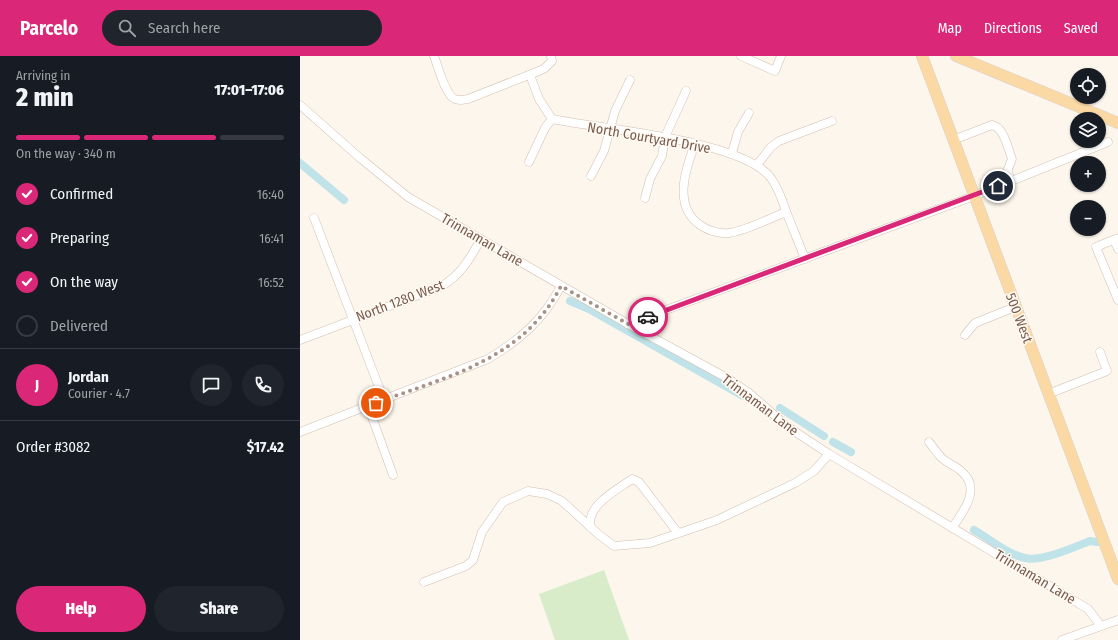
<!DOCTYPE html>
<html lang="en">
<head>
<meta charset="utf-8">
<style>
	body { margin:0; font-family:"Fira Sans Condensed",sans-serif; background:#20242c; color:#f1f3f6; height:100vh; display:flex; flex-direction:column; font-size:15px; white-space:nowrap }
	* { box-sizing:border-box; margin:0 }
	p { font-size:13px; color:#9ea1a6 }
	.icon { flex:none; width:22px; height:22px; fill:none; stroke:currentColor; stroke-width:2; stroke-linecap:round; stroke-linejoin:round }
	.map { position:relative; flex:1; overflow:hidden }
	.sheet { display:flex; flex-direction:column; background:#171b24; width:300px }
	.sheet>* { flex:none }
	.controls { position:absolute; left:770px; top:12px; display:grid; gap:8px }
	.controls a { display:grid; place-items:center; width:36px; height:36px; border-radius:50%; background:#171b24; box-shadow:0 1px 3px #0004; font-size:20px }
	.pin { position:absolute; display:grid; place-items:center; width:34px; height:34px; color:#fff; margin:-17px; border:2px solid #fff; border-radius:50%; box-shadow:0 1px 4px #0007 }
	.courier { position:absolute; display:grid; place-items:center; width:40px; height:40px; margin:-20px; border:3px solid #db2777; border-radius:50%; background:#fff; color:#222; box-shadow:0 1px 5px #0007 }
	.head em { font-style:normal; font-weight:800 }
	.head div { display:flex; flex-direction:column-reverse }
	.head { display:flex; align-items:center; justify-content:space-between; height:68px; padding:0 16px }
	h1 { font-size:26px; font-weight:800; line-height:30px }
	.bar { display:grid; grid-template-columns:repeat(4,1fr); gap:6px 4px; align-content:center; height:48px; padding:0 16px }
	.bar i { height:5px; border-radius:3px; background:#363941 }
	.bar .active { background:#db2777 }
	.bar p { grid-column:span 4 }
	.line { display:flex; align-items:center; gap:10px; padding:0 16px; border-top:1px solid #363941 }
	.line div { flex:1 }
	.round { display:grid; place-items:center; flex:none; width:42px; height:42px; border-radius:21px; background:#20242c }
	ol { padding:0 16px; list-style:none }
	li { display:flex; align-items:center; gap:12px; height:44px }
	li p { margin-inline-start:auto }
	li .icon { padding:4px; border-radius:50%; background:#db2777; color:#fff; stroke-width:4 }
	li:last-child { color:#9ea1a6 }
	li i { width:22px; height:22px; border:2px solid #363941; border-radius:50% }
	.cta { display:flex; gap:8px; margin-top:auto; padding:8px 16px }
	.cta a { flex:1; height:46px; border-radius:24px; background:#db2777; color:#fff; font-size:16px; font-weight:800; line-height:46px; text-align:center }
	.cta a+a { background:#20242c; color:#f1f3f6 }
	header { display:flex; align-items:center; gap:24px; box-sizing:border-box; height:56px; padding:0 20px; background:#db2777; color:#fff }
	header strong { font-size:19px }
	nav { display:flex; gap:22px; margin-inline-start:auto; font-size:14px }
	.search { width:280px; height:36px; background:#20242c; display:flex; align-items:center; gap:10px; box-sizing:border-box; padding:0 14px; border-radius:22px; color:#9ea1a6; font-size:15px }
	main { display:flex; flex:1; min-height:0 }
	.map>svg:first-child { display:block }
	.green { fill:#d8ecc9 }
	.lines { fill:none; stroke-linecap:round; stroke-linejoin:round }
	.canal { stroke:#bfe3e8; stroke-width:8 }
	.minor-casing { stroke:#d1beb0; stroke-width:9 }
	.major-casing { stroke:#dad1cd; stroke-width:12 }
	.minor { stroke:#fff; stroke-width:8 }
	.major { stroke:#fbd9a5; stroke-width:11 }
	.done { stroke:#a89285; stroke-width:4; stroke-dasharray:0 7.2 }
	.route { stroke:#db2777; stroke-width:5 }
	.labels { text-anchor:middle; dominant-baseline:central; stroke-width:3; stroke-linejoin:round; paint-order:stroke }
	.street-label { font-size:14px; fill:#7a5c4d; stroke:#fffaf3 }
</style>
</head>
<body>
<header>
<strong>Parcelo</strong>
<div class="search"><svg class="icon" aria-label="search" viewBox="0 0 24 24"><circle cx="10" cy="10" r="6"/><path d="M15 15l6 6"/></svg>Search here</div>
<nav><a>Map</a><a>Directions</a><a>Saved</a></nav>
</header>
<main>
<section class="sheet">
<div class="head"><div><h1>2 min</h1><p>Arriving in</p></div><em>17:01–17:06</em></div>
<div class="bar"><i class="active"></i><i class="active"></i><i class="active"></i><i></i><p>On the way · 340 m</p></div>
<ol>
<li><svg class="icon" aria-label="check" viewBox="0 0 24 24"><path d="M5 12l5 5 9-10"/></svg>Confirmed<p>16:40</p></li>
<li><svg class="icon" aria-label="check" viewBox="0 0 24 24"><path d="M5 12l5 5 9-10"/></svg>Preparing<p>16:41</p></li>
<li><svg class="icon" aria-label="check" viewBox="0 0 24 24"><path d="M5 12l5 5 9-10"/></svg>On the way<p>16:52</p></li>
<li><i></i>Delivered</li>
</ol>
<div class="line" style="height:72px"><b class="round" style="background:#db2777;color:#fff">J</b><div><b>Jordan</b><p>Courier · 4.7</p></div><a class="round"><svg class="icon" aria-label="chat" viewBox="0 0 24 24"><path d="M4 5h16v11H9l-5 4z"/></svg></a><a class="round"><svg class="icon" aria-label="phone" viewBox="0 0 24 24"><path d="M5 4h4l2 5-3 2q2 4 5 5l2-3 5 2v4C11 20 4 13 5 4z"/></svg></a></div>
<div class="line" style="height:52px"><div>Order #3082</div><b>$17.42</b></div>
<div class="cta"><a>Help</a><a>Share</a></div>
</section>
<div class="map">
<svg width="818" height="584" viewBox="0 0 818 584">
	<rect width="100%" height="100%" fill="#fdf6ec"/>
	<path class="green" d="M304,514L329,584H255L239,538Z"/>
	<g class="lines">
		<g class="canal">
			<path d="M0,107L44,144"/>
			<path d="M270,245L289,253L443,340"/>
			<path d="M480,352L524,380"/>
			<path d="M533,386L551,396"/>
			<path d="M674,474C690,483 707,498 725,502C742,506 774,491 790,485L797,486"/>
		</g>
		<g class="minor-casing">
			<g id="minor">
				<path d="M134,0C138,10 145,39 155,43C159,45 163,44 168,43L239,15L245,12L252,5L251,0"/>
				<path d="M441,0L475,15L481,0"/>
				<path d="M230,19L239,43L252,63"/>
				<path d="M0,49L60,102L108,141L328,268L427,322L449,337L488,371L529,398L788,553L801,570"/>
				<path d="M252,63C300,73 443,84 471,122C478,132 482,143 486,155C492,171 499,187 505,203"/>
				<path d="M653,84L692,69C704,71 708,93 712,103L708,113L710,125"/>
				<path d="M395,88C385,114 373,150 400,169C409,175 418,178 429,177C448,174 468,163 486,156"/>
				<path d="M432,97L438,76L449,57"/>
				<path d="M229,106L245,72L252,63"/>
				<path d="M457,109L471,91L479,85L532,65"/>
				<path d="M291,120L304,95L315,55L330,24"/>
				<path d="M345,142L350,123L362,100L365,81L386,35"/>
				<path d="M14,162L84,344"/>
				<path d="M818,182L796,191L818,244"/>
				<path d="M814,184L818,193"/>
				<path d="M328,268L674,140L808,86"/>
				<path d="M665,279L675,267L715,251"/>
				<path d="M0,284L142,230C162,218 170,202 181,183"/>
				<path d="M748,338L807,315L800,296"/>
				<path d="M68,350L93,419"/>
				<path d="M0,376L188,303C220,284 244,263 261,230"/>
				<path d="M629,386C634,392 638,399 643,403C649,408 656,410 661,415C682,432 664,455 652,472"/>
				<path d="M291,471C285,450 317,434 332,423L339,426L378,477"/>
				<path d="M124,526L166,510L173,504L182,476L203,446L228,435L247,438L262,445L298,478L314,490L350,487L417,464L495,427L514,415L529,398"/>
				<path d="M762,584L818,564"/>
			</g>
		</g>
		<g class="major-casing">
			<g id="major">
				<path d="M622,0L818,523"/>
				<path d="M656,0L818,67"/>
			</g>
		</g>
		<use href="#minor" class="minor"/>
		<use href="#major" class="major"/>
	</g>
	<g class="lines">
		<path class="done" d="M76,347C148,320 223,304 261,230L328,268L348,261"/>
		<path class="route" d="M348,261L698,130"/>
	</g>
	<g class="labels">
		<g class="street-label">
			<text transform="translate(349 82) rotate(10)">North Courtyard Drive</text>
			<text transform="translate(182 184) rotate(30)">Trinnaman Lane</text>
			<text transform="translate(100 245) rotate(-21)">North 1280 West</text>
			<text transform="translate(719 262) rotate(69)">500 West</text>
			<text transform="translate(460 349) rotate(37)">Trinnaman Lane</text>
			<text transform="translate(735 521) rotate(31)">Trinnaman Lane</text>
		</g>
	</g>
</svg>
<div class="controls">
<a><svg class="icon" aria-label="locate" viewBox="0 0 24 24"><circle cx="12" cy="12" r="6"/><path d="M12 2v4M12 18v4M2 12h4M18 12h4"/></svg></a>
<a><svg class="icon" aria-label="layers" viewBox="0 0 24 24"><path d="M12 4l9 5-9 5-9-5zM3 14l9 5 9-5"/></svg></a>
<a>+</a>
<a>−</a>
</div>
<div class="pin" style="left:76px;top:347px;background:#ea580c"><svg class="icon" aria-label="bag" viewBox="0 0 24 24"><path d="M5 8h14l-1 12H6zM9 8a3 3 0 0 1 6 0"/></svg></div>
<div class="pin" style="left:698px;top:130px;background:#1f2937"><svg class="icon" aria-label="home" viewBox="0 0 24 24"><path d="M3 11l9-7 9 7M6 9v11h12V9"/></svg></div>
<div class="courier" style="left:348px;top:261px"><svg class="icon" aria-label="car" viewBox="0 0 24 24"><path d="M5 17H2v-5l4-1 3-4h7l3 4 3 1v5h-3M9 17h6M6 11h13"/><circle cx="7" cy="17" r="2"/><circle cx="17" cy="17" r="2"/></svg></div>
</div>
</main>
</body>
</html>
